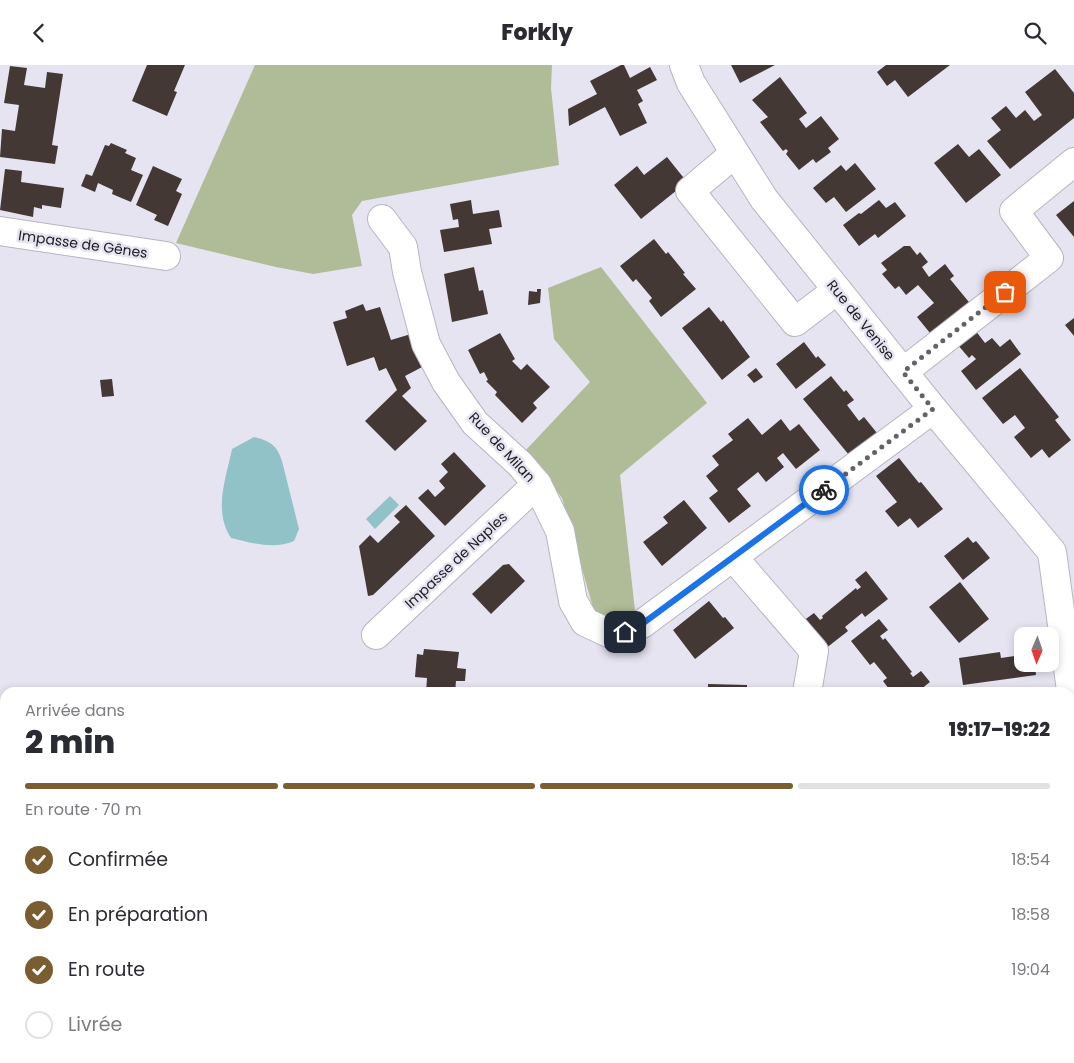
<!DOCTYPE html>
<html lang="fr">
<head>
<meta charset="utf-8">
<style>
	body { margin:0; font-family:Poppins,sans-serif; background:#f7f7f7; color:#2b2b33; height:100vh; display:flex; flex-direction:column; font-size:19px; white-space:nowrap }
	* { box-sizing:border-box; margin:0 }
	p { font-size:16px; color:#7c7c81 }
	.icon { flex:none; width:28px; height:28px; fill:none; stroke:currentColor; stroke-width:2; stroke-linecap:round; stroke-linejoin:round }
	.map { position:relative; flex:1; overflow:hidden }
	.sheet { position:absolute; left:0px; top:622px; width:1075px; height:376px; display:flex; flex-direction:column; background:#fff; border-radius:15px 15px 0 0; box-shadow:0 2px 8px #0003 }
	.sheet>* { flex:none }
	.needle { width:32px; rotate:182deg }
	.buttons { position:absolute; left:1014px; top:562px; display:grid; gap:10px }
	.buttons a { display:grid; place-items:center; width:45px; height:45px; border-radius:10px; background:#fff; box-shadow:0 2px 8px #0003; font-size:25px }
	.pin { position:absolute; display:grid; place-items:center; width:42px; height:42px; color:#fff; margin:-21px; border-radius:10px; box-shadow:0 2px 8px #0006 }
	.courier { position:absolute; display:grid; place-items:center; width:50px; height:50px; margin:-25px; border:4px solid #1a73e8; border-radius:50%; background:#fff; color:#222; box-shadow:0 1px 6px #0007 }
	.headline em { font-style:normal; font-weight:800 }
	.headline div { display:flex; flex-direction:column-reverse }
	.headline { display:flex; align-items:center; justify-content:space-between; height:85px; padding:0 25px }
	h1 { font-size:32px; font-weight:800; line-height:38px }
	.bar { display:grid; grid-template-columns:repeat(4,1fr); gap:8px 5px; align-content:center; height:60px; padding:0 25px }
	.bar i { height:6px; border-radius:4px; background:#e1e1e2 }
	.bar .active { background:#7a5d30 }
	.bar p { grid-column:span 4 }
	ol { padding:0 25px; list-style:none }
	li { display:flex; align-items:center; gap:15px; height:55px }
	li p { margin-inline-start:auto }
	li .icon { padding:5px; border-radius:50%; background:#7a5d30; color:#fff; stroke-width:4 }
	li:last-child { color:#7c7c81 }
	li i { width:28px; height:28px; border:2px solid #e1e1e2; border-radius:50% }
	header { display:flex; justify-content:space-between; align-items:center; height:65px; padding:0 25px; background:#fff; font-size:22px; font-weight:800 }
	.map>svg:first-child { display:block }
	.green { fill:#b0bc97 }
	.water { fill:#90c2c7 }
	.building { fill:#443835 }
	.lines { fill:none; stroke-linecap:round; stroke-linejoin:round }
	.minor-casing { stroke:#b7b5c2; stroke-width:30 }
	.minor { stroke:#fff; stroke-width:28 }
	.done { stroke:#63626a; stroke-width:5; stroke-dasharray:0 9 }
	.route { stroke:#1a73e8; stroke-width:6 }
	.labels { text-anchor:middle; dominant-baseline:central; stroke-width:5; stroke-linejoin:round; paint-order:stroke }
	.street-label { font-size:14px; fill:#1d1c21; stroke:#e6e4f1 }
</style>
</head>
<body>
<header><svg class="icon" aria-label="back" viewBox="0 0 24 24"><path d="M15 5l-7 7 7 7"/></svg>Forkly<svg class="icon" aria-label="search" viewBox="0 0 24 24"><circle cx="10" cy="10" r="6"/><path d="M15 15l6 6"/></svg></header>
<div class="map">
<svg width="1074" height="998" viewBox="0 0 1074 998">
	<rect width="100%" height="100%" fill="#e6e4f1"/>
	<g class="green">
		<path d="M255,0H552L551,23L559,100L362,136L352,150L362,201L313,209L276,202L176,178Z"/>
		<path d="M601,202L707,338L620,410L635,546L613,559L594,546L562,433L525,386L590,317L554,274L548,223Z"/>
	</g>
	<g class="water">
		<path d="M254,372C270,376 277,380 282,396L299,464L294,476C274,485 252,478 231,473C213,445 226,414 232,384Z"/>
		<path d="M390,431L399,440L375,464L366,454Z"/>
	</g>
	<g class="building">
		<path d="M147,0H185L174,26L177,27L167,51L132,36Z"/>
		<path d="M621,0H624L630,13L650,2L657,15L637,25L643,36L638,39L647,58L620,71L605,42L569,61L568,44L597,29L590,16Z"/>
		<path d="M731,0H775L740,18Z"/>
		<path d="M886,0H950L908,32L895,15L887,21L877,7Z"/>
		<path d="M10,1L27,3L24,20L45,23L47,7L63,9L52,80L58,81L55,99L0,92L2,64L15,66L19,40L4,38Z"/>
		<path d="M1055,4L1074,28V53L1010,104L987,76L1001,65L991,53L1006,41L1016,53L1025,45L1034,56L1042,50L1025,27Z"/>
		<path d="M780,12L807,48L799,54L806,63L821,51L839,74L828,83L831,87L816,98L813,94L799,105L786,89L788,86L786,84L783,86L760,57L768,52L752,35Z"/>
		<path d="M111,78L127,85L125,88L136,93L131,105L143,110L131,137L112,129L113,125L98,118L95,127L81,121L86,109L92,111L105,80L109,81Z"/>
		<path d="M958,79L969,92L979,84L1001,110L966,138L934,98Z"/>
		<path d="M667,92L687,117L641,154L614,120L637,101L644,110Z"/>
		<path d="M855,98L876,124L846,147L834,132L826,138L813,123L841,100L846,106Z"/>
		<path d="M153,101L182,114L176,126L182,129L168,161L154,155L157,150L136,140Z"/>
		<path d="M5,104L22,106L21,117L64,123L61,143L42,140V144L34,142L33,152L0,145Z"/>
		<path d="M471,135L473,149L499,145L502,162L489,164L492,179L444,187L440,165L459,162L458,154L453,155L450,139Z"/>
		<path d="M879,135L886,143L895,137L906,151L878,173L875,169L859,181L843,160L859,148L861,149Z"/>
		<path d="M1074,136V172L1056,150Z"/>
		<path d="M654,174L666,189L668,187L685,208L683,209L696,224L661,252L649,236L652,233L636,214L633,217L620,201Z"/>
		<path d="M904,181H910L917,190L920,187L928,197L922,202L929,212L945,199L954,211L950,214L973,242L934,273L917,252L934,238L918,220L906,230L899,221L895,224L882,209L887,205L881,198Z"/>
		<path d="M474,202L479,226L483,225L488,249L452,257L444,209Z"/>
		<path d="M537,224H541L540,238L528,240L529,226L537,227Z"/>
		<path d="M363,239L366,246L380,242L391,275L411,269L424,301L405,311L411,323L402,331L427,356L395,386L365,356L397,325L386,303L379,306L374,292L347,301L333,257L347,253L345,246Z"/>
		<path d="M709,242L721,257L723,255L750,292L722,315L682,263Z"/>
		<path d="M1074,253V271L1065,260Z"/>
		<path d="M975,265L985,278L992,273L1000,282L1010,274L1021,289L976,325L961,306L976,294L972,290L969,293L957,279Z"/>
		<path d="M500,268L515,294L512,296L521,305L527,299L550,322L533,338L537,343L522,358L495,330L497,327L486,316L488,315L484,307L480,309L468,285Z"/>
		<path d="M804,277L816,293L818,291L826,300L796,324L776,299Z"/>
		<path d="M756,303L763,312L754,318L747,310Z"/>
		<path d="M1020,303L1059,352L1055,355L1071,375L1049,393L1042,384L1031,393L1014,372L1025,363L1015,350L1003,359L982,333Z"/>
		<path d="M831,311L844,327L846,325L854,335L847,340L859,356L864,352L877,368L849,390L803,334Z"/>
		<path d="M112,314L114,331L102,332L100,315Z"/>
		<path d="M748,353L762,370L781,354L790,366L799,359L820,385L796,404L783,388L777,393L784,402L766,417L758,407L737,424L751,441L729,458L709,433L718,426L706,411L719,400L712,391L733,375L728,369Z"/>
		<path d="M454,387L486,421L445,461L418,433L428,424L435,432L445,423L439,416L448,407L441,399Z"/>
		<path d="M899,393L919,418L921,417L943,444L918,463L910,453L898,462L885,446L897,437L876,411Z"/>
		<path d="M684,435L707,463L662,501L643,477L668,458L663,452Z"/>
		<path d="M406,440L435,471L373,530L368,531L359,481L370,470L378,478L400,457L394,451Z"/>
		<path d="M968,472L973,478L976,476L990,493L963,515L944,491Z"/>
		<path d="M509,499L525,516L491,549L472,529L503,500Z"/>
		<path d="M866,506L888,534L865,552L862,548L845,562L848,566L825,584L803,556L814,548L820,555L823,553L822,551L856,523L857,525L861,522L855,515Z"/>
		<path d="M960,517L989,554L959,578L929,542Z"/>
		<path d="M709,536L723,553L725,552L734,563L695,594L673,565Z"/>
		<path d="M879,554L888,565L880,571L883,575L885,573L912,607L910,608L913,612L921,606L930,617L916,628H892L883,616L887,613L874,597L870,600L851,576Z"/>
		<path d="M424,584L459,587L457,603L466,604L465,616H456L455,628H426L427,613L415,612L417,589L423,590Z"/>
		<path d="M1000,587L1001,593L1022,590V599H1035L1036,610L963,620L959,593Z"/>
		<path d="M708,619L747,620V628H692V622L708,623Z"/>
		<path d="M1070,839L1074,840V884L1070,893Z"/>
		<path d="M362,994H405L409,998H365Z"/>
		<path d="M553,994H561L564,998H547Z"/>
		<path d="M783,994H822L820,998H794Z"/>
		<path d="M1050,994H1065L1064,996L1070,998H1048Z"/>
	</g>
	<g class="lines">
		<g class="minor-casing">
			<g id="minor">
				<path d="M684,0L691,18L764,134L933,344L1052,487L1074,647"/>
				<path d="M734,89L690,126L795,257L837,225"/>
				<path d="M382,154L403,182L407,207L426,279L446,317L475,358L520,399L537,419L560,466L573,536L585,557L615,571L642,559L933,344"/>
				<path d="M0,166L166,191"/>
				<path d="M903,307L1049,193L1014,146L1074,97"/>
				<path d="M733,492L814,586L807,628"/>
				<path d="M376,570L537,419"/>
				<path d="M1070,733L1074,719"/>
				<path d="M1070,942L1074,944"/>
				<path d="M944,998L946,994"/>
			</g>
		</g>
		<use href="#minor" class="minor"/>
	</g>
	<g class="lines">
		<path class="done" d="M824,425L933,344L903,307L1005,227"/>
		<path class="route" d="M625,567L642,559L824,425"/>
	</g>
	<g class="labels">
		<g class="street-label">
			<text transform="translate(83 179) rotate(8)">Impasse de Gênes</text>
			<text transform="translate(861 255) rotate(51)">Rue de Venise</text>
			<text transform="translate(502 382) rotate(47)">Rue de Milan</text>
			<text transform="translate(456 495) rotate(-43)">Impasse de Naples</text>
		</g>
	</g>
</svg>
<div class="buttons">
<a><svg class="needle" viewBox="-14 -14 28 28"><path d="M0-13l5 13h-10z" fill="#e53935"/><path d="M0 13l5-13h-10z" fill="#7c7c81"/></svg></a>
</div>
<div class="pin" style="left:1005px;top:227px;background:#ea580c"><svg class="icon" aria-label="bag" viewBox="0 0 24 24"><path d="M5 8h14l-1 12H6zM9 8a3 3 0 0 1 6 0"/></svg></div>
<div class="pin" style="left:625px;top:567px;background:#1f2937"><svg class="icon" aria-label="home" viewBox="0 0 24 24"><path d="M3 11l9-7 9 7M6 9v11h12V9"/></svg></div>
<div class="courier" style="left:824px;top:425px"><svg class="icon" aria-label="bike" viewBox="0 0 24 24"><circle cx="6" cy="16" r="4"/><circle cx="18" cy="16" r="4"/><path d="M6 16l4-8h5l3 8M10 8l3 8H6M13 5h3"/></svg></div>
<section class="sheet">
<div class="headline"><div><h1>2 min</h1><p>Arrivée dans</p></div><em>19:17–19:22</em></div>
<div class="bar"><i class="active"></i><i class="active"></i><i class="active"></i><i></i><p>En route · 70 m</p></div>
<ol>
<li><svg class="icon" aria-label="check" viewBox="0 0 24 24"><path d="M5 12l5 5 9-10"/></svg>Confirmée<p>18:54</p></li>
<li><svg class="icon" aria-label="check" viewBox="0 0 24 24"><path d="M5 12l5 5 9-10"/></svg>En préparation<p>18:58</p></li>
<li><svg class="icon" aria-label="check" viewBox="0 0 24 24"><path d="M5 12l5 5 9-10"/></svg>En route<p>19:04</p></li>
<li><i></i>Livrée</li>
</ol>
</section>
</div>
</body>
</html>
